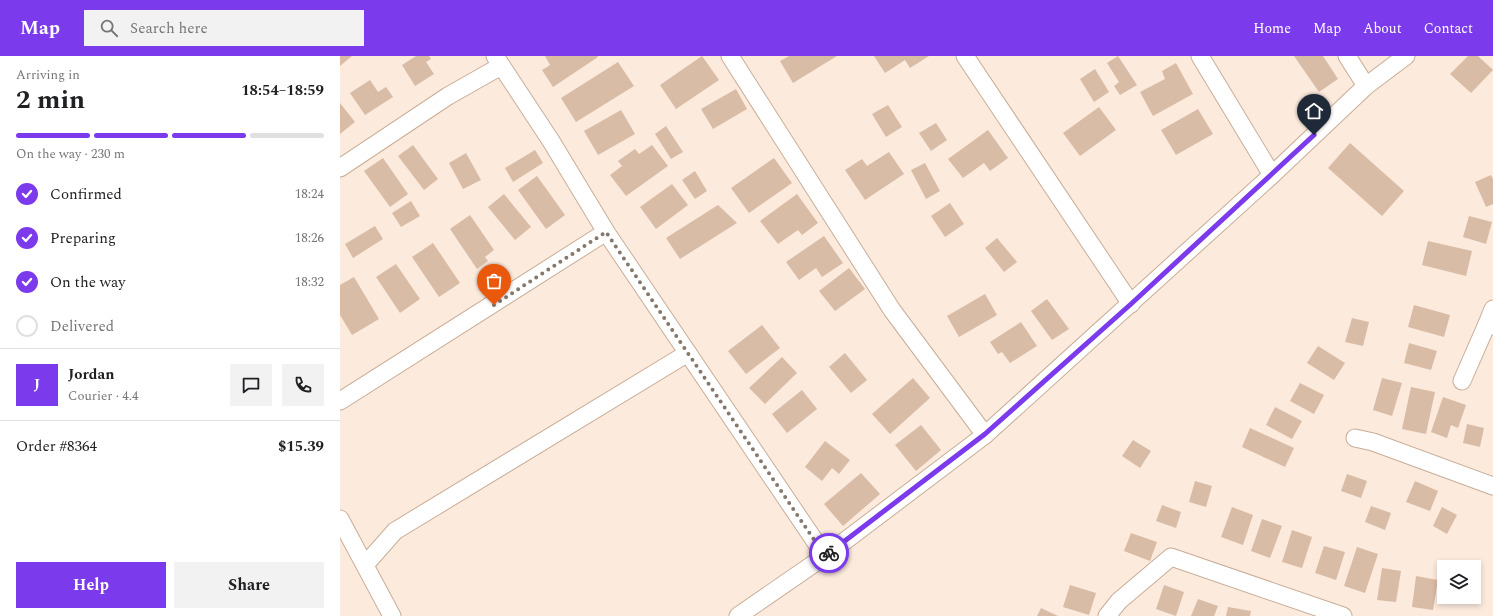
<!DOCTYPE html>
<html lang="en">
<head>
<meta charset="utf-8">
<style>
	body { margin:0; font-family:Spectral,serif; background:#f2f2f2; color:#202124; height:100vh; display:flex; flex-direction:column; font-size:15px; white-space:nowrap }
	* { box-sizing:border-box; margin:0 }
	p { font-size:13px; color:#757577 }
	.icon { flex:none; width:22px; height:22px; fill:none; stroke:currentColor; stroke-width:2; stroke-linecap:round; stroke-linejoin:round }
	.map { position:relative; flex:1; overflow:hidden }
	.panel { display:flex; flex-direction:column; background:#fff; width:340px }
	.panel>* { flex:none }
	.buttons { position:absolute; left:1097px; top:504px; display:grid; gap:8px }
	.buttons a { display:grid; place-items:center; width:44px; height:44px; border-radius:0px; background:#fff; box-shadow:0 2px 6px #0003; font-size:20px }
	.pin { position:absolute; display:grid; place-items:center; width:34px; height:34px; color:#fff; margin:-41px -17px; border-radius:50% 50% 50% 0; rotate:-45deg; box-shadow:0 0 4px #0007 }
	.pin .icon { rotate:45deg }
	.courier { position:absolute; display:grid; place-items:center; width:40px; height:40px; margin:-20px; border:3px solid #7c3aed; border-radius:50%; background:#fff; color:#222; box-shadow:0 1px 5px #0007 }
	.head em { font-style:normal; font-weight:700 }
	.head div { display:flex; flex-direction:column-reverse }
	.head { display:flex; align-items:center; justify-content:space-between; height:68px; padding:0 16px }
	h1 { font-size:26px; font-weight:700; line-height:30px }
	.bar { display:grid; grid-template-columns:repeat(4,1fr); gap:6px 4px; align-content:center; height:48px; padding:0 16px }
	.bar i { height:5px; border-radius:3px; background:#e0e0e0 }
	.bar .on { background:#7c3aed }
	.bar p { grid-column:span 4 }
	.line { display:flex; align-items:center; gap:10px; padding:0 16px; border-top:1px solid #e0e0e0 }
	.line div { flex:1 }
	.round { display:grid; place-items:center; flex:none; width:42px; height:42px; border-radius:0px; background:#f2f2f2 }
	ol { padding:0 16px; list-style:none }
	li { display:flex; align-items:center; gap:12px; height:44px }
	li p { margin-inline-start:auto }
	li .icon { padding:4px; border-radius:50%; background:#7c3aed; color:#fff; stroke-width:4 }
	li:last-child { color:#757577 }
	li i { width:22px; height:22px; border:2px solid #e0e0e0; border-radius:50% }
	.primary-button { display:flex; gap:8px; margin-top:auto; padding:8px 16px }
	.primary-button a { flex:1; height:46px; border-radius:0px; background:#7c3aed; color:#fff; font-size:16px; font-weight:700; line-height:46px; text-align:center }
	.primary-button a+a { background:#f2f2f2; color:#202124 }
	header { display:flex; align-items:center; gap:24px; box-sizing:border-box; height:56px; padding:0 20px; background:#7c3aed; color:#fff }
	header strong { font-size:19px }
	nav { display:flex; gap:22px; margin-inline-start:auto; font-size:14px }
	.search { width:280px; height:36px; background:#f2f2f2; display:flex; align-items:center; gap:10px; box-sizing:border-box; padding:0 14px; border-radius:0px; color:#757577; font-size:15px }
	main { display:flex; flex:1; min-height:0 }
	.map>svg:first-child { display:block }
	.building { fill:#d9bca6 }
	.lines { fill:none; stroke-linecap:round; stroke-linejoin:round }
	.minor-casing { stroke:#c9ad97; stroke-width:19 }
	.minor { stroke:#fff; stroke-width:17 }
	.done { stroke:#85786d; stroke-width:4; stroke-dasharray:0 7.2 }
	.route { stroke:#7c3aed; stroke-width:5 }
</style>
</head>
<body>
<header>
<strong>Map</strong>
<div class="search"><svg class="icon" aria-label="search" viewBox="0 0 24 24"><circle cx="10" cy="10" r="6"/><path d="M15 15l6 6"/></svg>Search here</div>
<nav><a>Home</a><a>Map</a><a>About</a><a>Contact</a></nav>
</header>
<main>
<section class="panel">
<div class="head"><div><h1>2 min</h1><p>Arriving in</p></div><em>18:54–18:59</em></div>
<div class="bar"><i class="on"></i><i class="on"></i><i class="on"></i><i></i><p>On the way · 230 m</p></div>
<ol>
<li><svg class="icon" aria-label="check" viewBox="0 0 24 24"><path d="M5 12l5 5 9-10"/></svg>Confirmed<p>18:24</p></li>
<li><svg class="icon" aria-label="check" viewBox="0 0 24 24"><path d="M5 12l5 5 9-10"/></svg>Preparing<p>18:26</p></li>
<li><svg class="icon" aria-label="check" viewBox="0 0 24 24"><path d="M5 12l5 5 9-10"/></svg>On the way<p>18:32</p></li>
<li><i></i>Delivered</li>
</ol>
<div class="line" style="height:72px"><b class="round" style="background:#7c3aed;color:#fff">J</b><div><b>Jordan</b><p>Courier · 4.4</p></div><a class="round"><svg class="icon" aria-label="chat" viewBox="0 0 24 24"><path d="M4 5h16v11H9l-5 4z"/></svg></a><a class="round"><svg class="icon" aria-label="phone" viewBox="0 0 24 24"><path d="M5 4h4l2 5-3 2q2 4 5 5l2-3 5 2v4C11 20 4 13 5 4z"/></svg></a></div>
<div class="line" style="height:52px"><div>Order #8364</div><b>$15.39</b></div>
<div class="primary-button"><a>Help</a><a>Share</a></div>
</section>
<div class="map">
<svg width="1153" height="560" viewBox="0 0 1153 560">
	<rect width="100%" height="100%" fill="#fceadd"/>
	<g class="building">
		<path d="M0,0H12L0,10Z"/>
		<path d="M76,0H89L91,3L86,6L94,18L75,30L62,9Z"/>
		<path d="M205,0H257L258,1L213,31L202,14L210,9Z"/>
		<path d="M362,0L379,24L336,53L320,29Z"/>
		<path d="M449,0H497L453,27L440,5Z"/>
		<path d="M534,0H589L570,12L565,4L545,17Z"/>
		<path d="M778,0L797,29L780,39L774,30L779,26L767,7Z"/>
		<path d="M954,0H983L998,23L979,36Z"/>
		<path d="M1128,0H1138L1153,14L1131,37L1110,18Z"/>
		<path d="M278,6L294,30L236,66L221,42Z"/>
		<path d="M836,7L853,38L813,60L800,36L825,23L822,15Z"/>
		<path d="M755,13L769,36L754,46L740,23Z"/>
		<path d="M30,24L38,36L46,31L53,41L25,59L10,37Z"/>
		<path d="M396,33L407,53L373,73L361,53Z"/>
		<path d="M0,47L15,66L0,78Z"/>
		<path d="M548,49L562,71L546,81L532,58Z"/>
		<path d="M759,51L776,74L740,100L723,77Z"/>
		<path d="M858,53L873,78L836,99L821,74Z"/>
		<path d="M281,54L295,78L258,99L244,75Z"/>
		<path d="M596,67L607,84L591,95L579,77Z"/>
		<path d="M326,70L343,96L331,103L315,78Z"/>
		<path d="M648,74L668,102L650,115L644,107L623,122L608,103Z"/>
		<path d="M1010,87L1064,135L1042,160L988,112Z"/>
		<path d="M73,89L98,123L84,134L58,100Z"/>
		<path d="M312,89L328,110L286,140L270,119L282,110L278,105L295,93L299,98Z"/>
		<path d="M195,94L203,107L173,126L165,112Z"/>
		<path d="M549,96L564,118L525,144L505,114L522,103L527,110Z"/>
		<path d="M126,97L141,124L123,133L109,107Z"/>
		<path d="M43,102L68,138L50,151L24,115Z"/>
		<path d="M434,102L452,127L409,157L391,132Z"/>
		<path d="M585,107L600,135L586,143L571,114Z"/>
		<path d="M355,115L367,135L355,143L342,124Z"/>
		<path d="M1151,119L1153,123V148L1146,151L1135,126Z"/>
		<path d="M197,120L225,159L206,173L178,134Z"/>
		<path d="M332,128L348,149L316,173L300,151Z"/>
		<path d="M164,138L191,171L175,184L148,151Z"/>
		<path d="M457,138L478,167L462,179L458,174L438,188L420,165Z"/>
		<path d="M71,145L80,160L61,171L52,157Z"/>
		<path d="M610,147L624,168L605,181L591,160Z"/>
		<path d="M378,149L397,167L340,203L326,182Z"/>
		<path d="M130,159L154,194L145,201L148,205L137,213L110,173Z"/>
		<path d="M1129,160L1152,166L1146,188L1123,181Z"/>
		<path d="M35,170L43,183L13,202L5,188Z"/>
		<path d="M484,180L503,207L482,221L476,212L459,224L446,206Z"/>
		<path d="M657,182L677,206L664,216L645,192Z"/>
		<path d="M1088,185L1132,195L1126,220L1082,209Z"/>
		<path d="M93,187L120,227L99,241L72,201Z"/>
		<path d="M56,208L80,243L60,257L36,221Z"/>
		<path d="M509,212L525,233L495,255L479,235Z"/>
		<path d="M14,221L39,263L12,279L0,259V229Z"/>
		<path d="M645,238L657,259L619,281L607,260Z"/>
		<path d="M707,243L729,273L712,284L691,255Z"/>
		<path d="M1074,249L1110,259L1104,281L1068,271Z"/>
		<path d="M1012,262L1029,266L1023,290L1005,286Z"/>
		<path d="M681,266L697,290L670,307L662,296L658,298L650,286Z"/>
		<path d="M422,269L440,292L406,318L388,295Z"/>
		<path d="M1069,287L1097,295L1091,314L1064,307Z"/>
		<path d="M978,290L1005,307L994,324L967,307Z"/>
		<path d="M505,297L527,324L511,337L489,311Z"/>
		<path d="M442,301L457,317L425,348L409,332Z"/>
		<path d="M573,322L590,342L550,378L532,358Z"/>
		<path d="M1042,322L1062,327L1052,360L1033,354Z"/>
		<path d="M960,327L984,339L974,358L950,345Z"/>
		<path d="M1071,331L1095,336L1086,378L1062,373Z"/>
		<path d="M462,334L477,353L447,377L432,358Z"/>
		<path d="M1103,341L1126,349L1118,372L1111,369L1107,382L1091,376Z"/>
		<path d="M935,351L962,365L952,383L926,369Z"/>
		<path d="M1127,368L1144,372L1140,391L1123,387Z"/>
		<path d="M581,369L601,394L576,415L555,389Z"/>
		<path d="M910,372L954,392L945,411L902,391Z"/>
		<path d="M793,384L811,395L800,412L782,400Z"/>
		<path d="M485,385L510,404L499,418L492,412L482,425L465,411Z"/>
		<path d="M521,417L540,438L503,470L484,448Z"/>
		<path d="M1007,418L1027,425L1021,442L1001,435Z"/>
		<path d="M855,425L872,430L866,451L849,446Z"/>
		<path d="M1075,425L1098,435L1090,455L1066,446Z"/>
		<path d="M822,449L841,456L836,472L816,465Z"/>
		<path d="M1031,450L1051,457L1045,474L1025,466Z"/>
		<path d="M892,451L913,459L903,489L881,481Z"/>
		<path d="M1102,451L1117,459L1107,478L1093,470Z"/>
		<path d="M922,463L942,470L930,502L911,495Z"/>
		<path d="M952,474L972,481L962,512L942,506Z"/>
		<path d="M791,477L817,486L810,505L784,495Z"/>
		<path d="M984,490L1005,496L996,524L975,517Z"/>
		<path d="M1017,491L1038,498L1025,537L1004,530Z"/>
		<path d="M1042,512L1061,515L1056,546L1037,544Z"/>
		<path d="M1076,520L1098,524L1093,554L1072,551Z"/>
		<path d="M730,529L756,537L749,559L723,551Z"/>
		<path d="M824,529L844,536L836,560L816,553Z"/>
		<path d="M858,543L878,550L874,560H851Z"/>
		<path d="M888,551L911,555L910,560H886Z"/>
		<path d="M701,552L718,560H697Z"/>
	</g>
	<g class="lines">
		<g class="minor-casing">
			<g id="minor">
				<path d="M155,0L211,85L266,176L485,500"/>
				<path d="M390,0L552,254L645,379"/>
				<path d="M625,0L791,248"/>
				<path d="M860,0L932,119"/>
				<path d="M1007,0L1026,30"/>
				<path d="M0,112L108,40L161,10"/>
				<path d="M1147,268L1153,253"/>
				<path d="M1122,325L1147,268L1153,270"/>
				<path d="M0,345L266,176"/>
				<path d="M1015,382L1033,386L1153,430"/>
				<path d="M0,463L52,560"/>
				<path d="M25,509L55,475L348,297"/>
				<path d="M398,560L485,500L645,379L932,119L1026,30L1066,0"/>
				<path d="M767,560L779,545L831,501L1003,560"/>
			</g>
		</g>
		<use href="#minor" class="minor"/>
	</g>
	<g class="lines">
		<path class="done" d="M154,249L266,176L485,500L489,497"/>
		<path class="route" d="M489,497L645,378L791,248L974,79"/>
	</g>
</svg>
<div class="buttons">
<a><svg class="icon" aria-label="layers" viewBox="0 0 24 24"><path d="M12 4l9 5-9 5-9-5zM3 14l9 5 9-5"/></svg></a>
</div>
<div class="pin" style="left:154px;top:249px;background:#ea580c"><svg class="icon" aria-label="bag" viewBox="0 0 24 24"><path d="M5 8h14l-1 12H6zM9 8a3 3 0 0 1 6 0"/></svg></div>
<div class="pin" style="left:974px;top:79px;background:#1f2937"><svg class="icon" aria-label="home" viewBox="0 0 24 24"><path d="M3 11l9-7 9 7M6 9v11h12V9"/></svg></div>
<div class="courier" style="left:489px;top:497px"><svg class="icon" aria-label="bike" viewBox="0 0 24 24"><circle cx="6" cy="16" r="4"/><circle cx="18" cy="16" r="4"/><path d="M6 16l4-8h5l3 8M10 8l3 8H6M13 5h3"/></svg></div>
</div>
</main>
</body>
</html>
